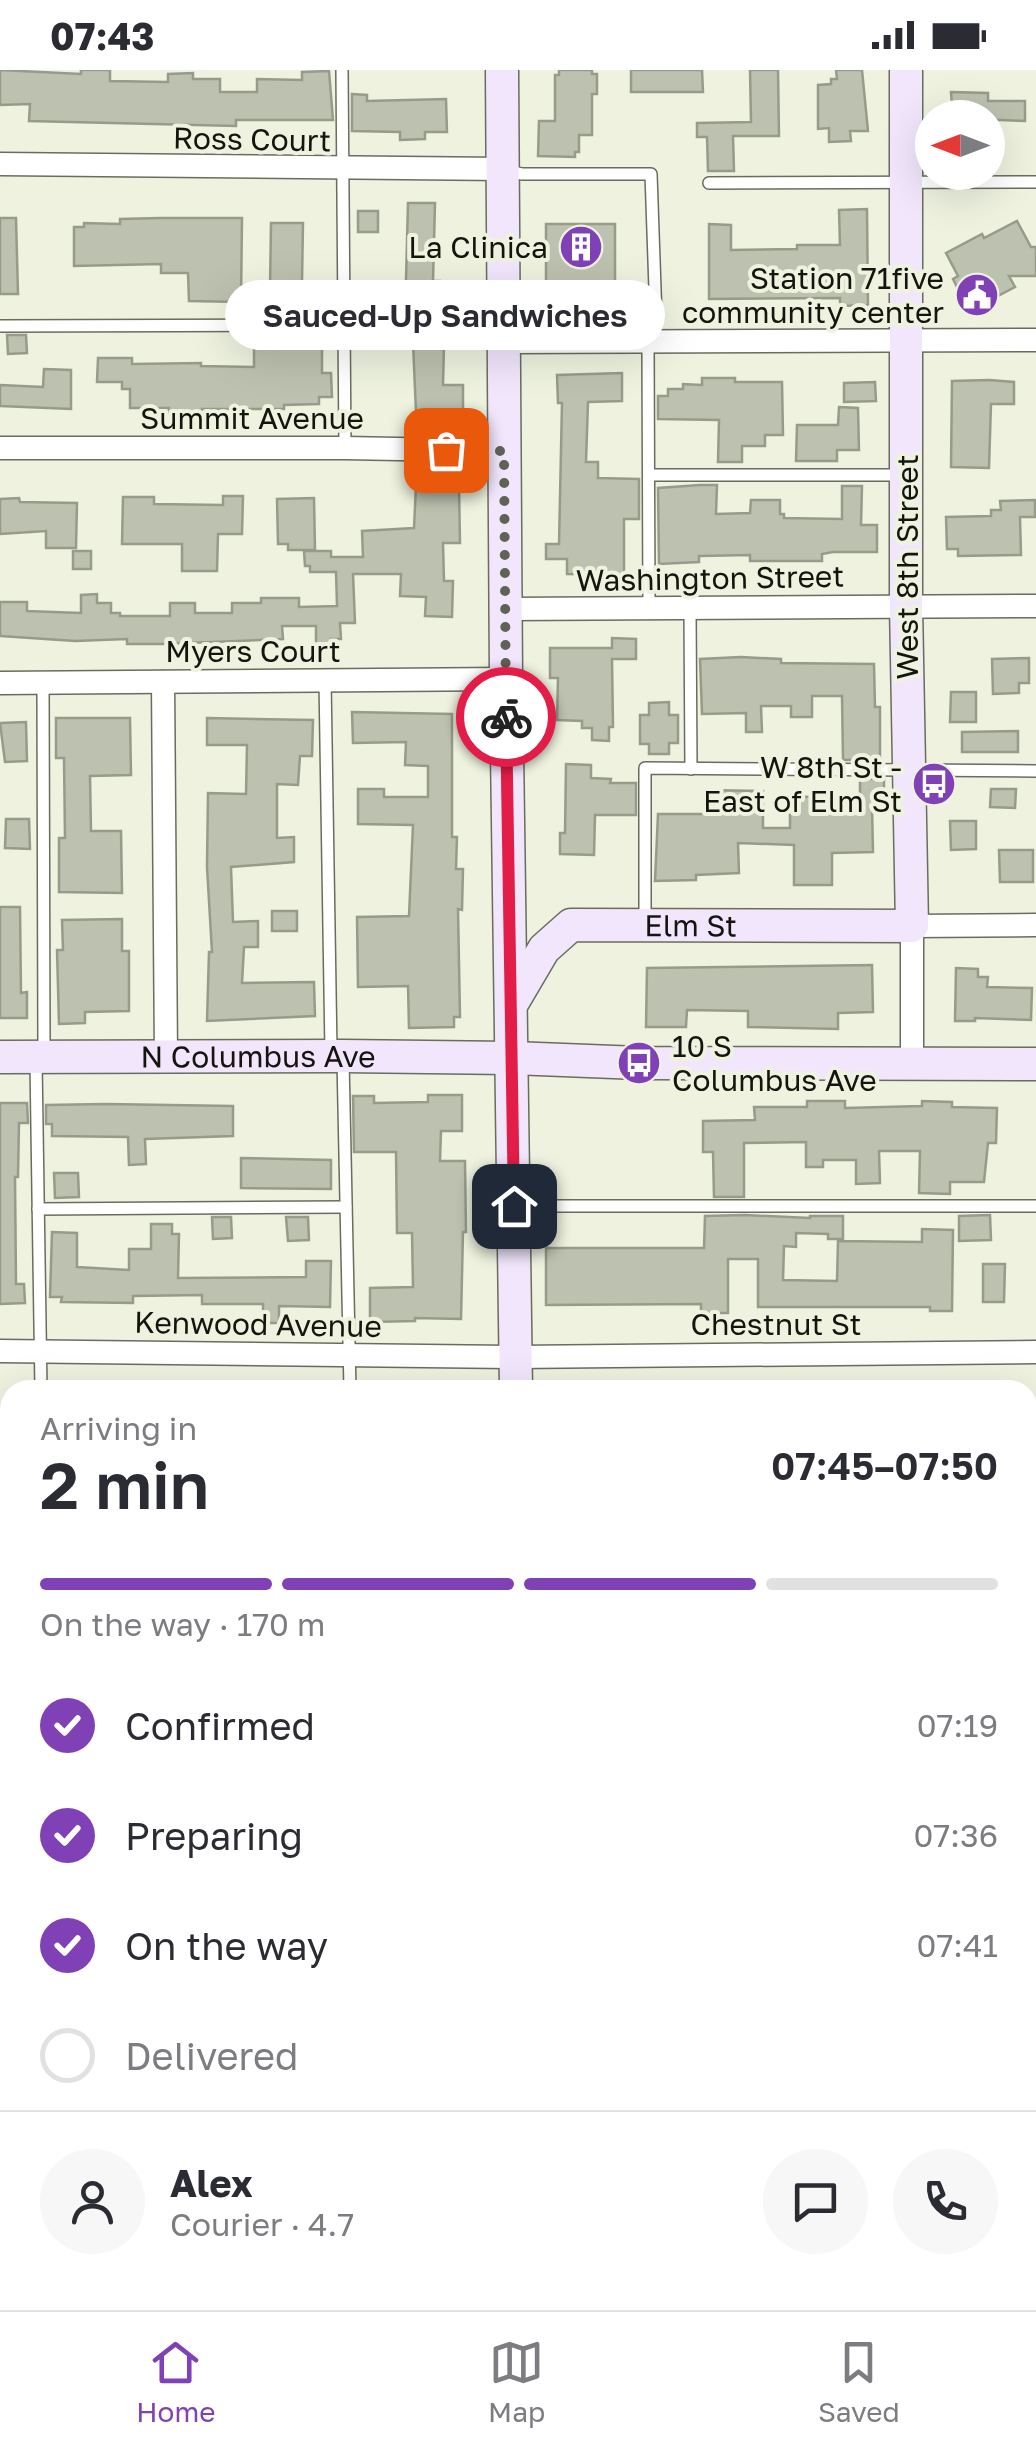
<!DOCTYPE html>
<html lang="en">
<head>
<meta charset="utf-8">
<style>
	body { margin:0; font-family:"Golos Text",sans-serif; background:#f7f7f7; color:#2b2b33; height:100vh; display:flex; flex-direction:column; font-size:38px; white-space:nowrap }
	* { box-sizing:border-box; margin:0 }
	p { font-size:32px; color:#7c7c81 }
	.icon { flex:none; width:55px; height:55px; fill:none; stroke:currentColor; stroke-width:2; stroke-linecap:round; stroke-linejoin:round }
	.map { position:relative; flex:1; overflow:hidden }
	.panel { position:absolute; left:0px; top:1310px; width:1038px; height:930px; display:flex; flex-direction:column; background:#fff; border-radius:30px 30px 0 0; box-shadow:0 10px 40px #0002 }
	.panel>* { flex:none }
	.needle { width:65px; rotate:270deg }
	.buttons { position:absolute; left:915px; top:30px; display:grid; gap:20px }
	.buttons a { display:grid; place-items:center; width:90px; height:90px; border-radius:50%; background:#fff; box-shadow:0 10px 40px #0002; font-size:50px }
	.pin { position:absolute; display:grid; place-items:center; width:85px; height:85px; color:#fff; margin:-42px; border-radius:20px; box-shadow:0 5px 15px #0006 }
	.courier { position:absolute; display:grid; place-items:center; width:100px; height:100px; margin:-50px; border:8px solid #e11d48; border-radius:50%; background:#fff; color:#222; box-shadow:0 2px 12px #0007 }
	.bubble { position:absolute; height:70px; border-radius:35px; background:#fff; box-shadow:0 10px 40px #0002; font-size:32px; font-weight:600; line-height:70px; text-align:center }
	.summary em { font-style:normal; font-weight:600 }
	.summary div { display:flex; flex-direction:column-reverse }
	.summary { display:flex; align-items:center; justify-content:space-between; height:170px; padding:0 40px }
	h1 { font-size:65px; font-weight:600; line-height:75px }
	.bar { display:grid; grid-template-columns:repeat(4,1fr); gap:15px 10px; align-content:center; height:120px; padding:0 40px }
	.bar i { height:12px; border-radius:8px; background:#e1e1e2 }
	.bar .current { background:#8041b6 }
	.bar p { grid-column:span 4 }
	.line { display:flex; align-items:center; gap:25px; padding:0 40px; border-top:2px solid #e1e1e2 }
	.line div { flex:1 }
	.round { display:grid; place-items:center; flex:none; width:105px; height:105px; border-radius:52px; background:#f7f7f7 }
	ol { padding:0 40px; list-style:none }
	li { display:flex; align-items:center; gap:30px; height:110px }
	li p { margin-inline-start:auto }
	li .icon { padding:10px; border-radius:50%; background:#8041b6; color:#fff; stroke-width:4 }
	li:last-child { color:#7c7c81 }
	li i { width:55px; height:55px; border:5px solid #e1e1e2; border-radius:50% }
	.status { display:flex; justify-content:space-between; align-items:center; height:70px; padding:0 50px; background:#fff; direction:ltr }
	.status svg { height:28px; fill:currentColor }
	.menu { display:flex; justify-content:space-around; align-items:center; height:140px; border-top:2px solid #e1e1e2; background:#fff; font-size:28px; color:#7c7c81 }
	.menu a { display:grid; justify-items:center; gap:5px }
	.menu .current { color:#8041b6 }
	.map>svg:first-child { display:block }
	.building { fill:#bdc1af; stroke:#979b8a; stroke-width:2.5 }
	.lines { fill:none; stroke-linecap:round; stroke-linejoin:round }
	.lane-casing { stroke:#696d5d; stroke-width:14 }
	.street-casing { stroke:#696d5d; stroke-width:25 }
	.secondary-casing { stroke:#696d5d; stroke-width:35 }
	.lane { stroke:#fff; stroke-width:11 }
	.street { stroke:#fff; stroke-width:22 }
	.secondary { stroke:#f1e6fc; stroke-width:32 }
	.done { stroke:#606258; stroke-width:10; stroke-dasharray:0 18 }
	.route { stroke:#e11d48; stroke-width:12 }
	.labels { text-anchor:middle; dominant-baseline:central; stroke-width:8; stroke-linejoin:round; paint-order:stroke }
	.street-label { font-size:30px; fill:#14150f; stroke:#eef2df }
	.poi-label { font-size:30px; fill:#14150f; stroke:#eef2df; text-anchor:end }
</style>
</head>
<body>
<div class="status"><b>07:43</b><svg viewBox="0 0 49 12"><path d="M0 12V9h3v3zM5 12V6h3v6zM10 12V3h3v9zM15 12V0h3v12zM26 1h20v11H26zM47 4h2v5h-2z"/></svg></div>
<div class="map">
<svg width="1036" height="2240" viewBox="0 0 1036 2240">
	<rect width="100%" height="100%" fill="#eef2df"/>
	<g class="building">
		<path d="M0,0L81,4V0H110V11L168,12V4L193,3V9H220V22H257V9L302,10V2L329,1L333,50H236V56L29,51L30,34L0,35Z"/>
		<path d="M559,0H592V4H597V24H592V65H579V82H575V87L538,86L539,51H555V5H559Z"/>
		<path d="M631,0H702L703,22H631Z"/>
		<path d="M750,0H778L779,66H733L734,101H708L707,67H697V53L751,52Z"/>
		<path d="M836,0H862L868,61H850L851,71L829,72V58L818,59V15L831,14V9H837Z"/>
		<path d="M951,22L988,23V31H1025V51L953,48Z"/>
		<path d="M352,24L367,25V31L446,29L447,62H425V69L400,70V62L352,61Z"/>
		<path d="M408,133H435L433,211H440V247H430V254L414,255V247H405Z"/>
		<path d="M867,139L868,235L840,236V228L709,229V154L731,155V180L797,179V175H840L839,140Z"/>
		<rect x="358" y="141" width="20" height="21"/>
		<path d="M0,148H16L18,224H0Z"/>
		<path d="M242,148L241,232L189,231L188,203H161V194L74,196V157H84V153L120,154V149L161,148Z"/>
		<path d="M1017,151L1031,177H1036V206H1009L1015,217L969,241L953,209L958,206L946,183L982,164L984,168Z"/>
		<path d="M271,153H303L302,212H291V220L270,219Z"/>
		<rect x="546" y="154" width="69" height="88"/>
		<path d="M7,265H26L27,283L8,284Z"/>
		<path d="M254,267H322V303H331L332,327H319V334L284,335V339H202V343H169V338H130V319H122V312H97L98,288H132V294L201,293V296L254,297Z"/>
		<path d="M413,273L444,276L443,315H463V344L416,342Z"/>
		<path d="M44,299L71,300V339L0,336V315L43,317Z"/>
		<path d="M622,303V331L588,332L586,392H598V408L639,409V449H624V505L567,504V489H546V474H559L562,333H558L557,305Z"/>
		<path d="M702,308H735V312H782L783,365H765V376H742V392H718L719,350L658,349V326H668V319H683V314L702,315Z"/>
		<path d="M989,310L1014,312V334H991L989,398L951,397L952,311Z"/>
		<path d="M875,312L876,331L844,332V313Z"/>
		<path d="M839,337L858,338L859,380H837V391H796L797,355H838Z"/>
		<path d="M700,415H717L716,444L750,443L751,430H780V444H784V448L842,449V416H862L861,455H877V482H833L822,484V491H750V485L699,486V492L659,494L658,418Z"/>
		<path d="M416,416H459L460,473H443L444,511H453L452,547L425,546L426,527L400,526L401,504H353L355,553H340L341,569H331V574H316V556H282L283,569L164,574H127V569L75,571L0,566V532H27V541L81,543V525L97,524V533H111V543H120V546H170V533H195V543H232V533H261V528H299V537L337,536L336,502H310V496H305L304,481H331V487H363L362,461L414,458Z"/>
		<path d="M223,426H243L242,464H218L217,501H182V474H122L123,427H154V434L223,435Z"/>
		<path d="M19,428L20,432L77,433L76,478H46V461L0,464V429Z"/>
		<path d="M314,428L315,480H288V474H278L277,429Z"/>
		<path d="M1035,430V447H1020L1021,485L958,486V479H947L946,447L991,446V440H1001L1000,431Z"/>
		<rect x="73" y="481" width="18" height="18"/>
		<path d="M612,568L636,569V589H612L613,657H609V671L592,670V658H582V651L557,650L558,608H550V578H612Z"/>
		<path d="M741,587L781,589V593L874,594L875,637H880V690H843L842,626H812V647H791V636H761L762,662H746V643L702,644L700,589Z"/>
		<path d="M1029,588V613H1019V623L993,624L992,589Z"/>
		<path d="M951,622H976V652H950Z"/>
		<path d="M669,632V645H678V673H669V684H649V674H640V645H649V633Z"/>
		<path d="M352,642L452,644V767H457L456,799H463L462,840L458,839L460,947H454V957L409,958L408,916L358,917L357,847L409,846L413,755L358,754V719H384V727H428V696L405,695L406,672L353,673Z"/>
		<path d="M56,648H130L131,705L90,706L91,761H121L122,823L59,822V768H65L64,688H56Z"/>
		<path d="M207,648L313,650L312,686H300L298,715L277,714V768L294,767V792L231,797L233,852L258,851V877H244L242,913L314,912L315,946L207,951L209,882H212L207,797L208,723L246,724L247,675H207Z"/>
		<path d="M26,652L27,691L5,692L0,653Z"/>
		<path d="M1018,661V682H962V662Z"/>
		<path d="M566,694L591,695V708L611,709L610,713H636V745H595L594,785L560,784V763H565Z"/>
		<path d="M860,709H884V737H872L873,782L832,783V815H794V775L738,773L739,803L696,805V810L655,811L658,744H705V720L763,721V758H790V726L860,729Z"/>
		<path d="M991,719H1016L1015,738L990,737Z"/>
		<path d="M6,749H29L30,779L5,778Z"/>
		<path d="M950,751H976V779L951,780Z"/>
		<path d="M999,780H1033V812H1000Z"/>
		<path d="M0,837H20L21,923L27,922V948H0Z"/>
		<rect x="272" y="841" width="25" height="20"/>
		<path d="M122,849V881H129V941L85,942V953L59,954L57,880H63L62,850Z"/>
		<path d="M872,895L873,942L838,943V959L748,957V941L687,940L686,957H646L647,898Z"/>
		<path d="M956,898L978,899V907H988L987,917L1032,918L1031,950L975,948V951H955Z"/>
		<path d="M428,1025H462V1061H441L440,1091H465L466,1162H463L461,1249L415,1248V1251L370,1252V1218L413,1217L412,1163H397L396,1082H354L353,1026H374V1033L428,1032Z"/>
		<path d="M807,1031H845V1038L922,1036V1031L952,1032V1037L997,1038L996,1073H988L984,1112H950V1124L919,1123L920,1081H879L880,1113L856,1114V1090H823V1097H806V1072L744,1073V1127H714L713,1082H703V1051L755,1050L754,1037H807Z"/>
		<path d="M0,1033H27L28,1053H19L18,1107H15L16,1214H24L25,1233L0,1234Z"/>
		<path d="M106,1034L233,1036V1066L145,1069L146,1094L129,1095L128,1067L52,1066V1054H46V1035Z"/>
		<path d="M241,1088L331,1090V1119L241,1118Z"/>
		<path d="M54,1103H78L79,1127L55,1128Z"/>
		<path d="M745,1145L810,1148V1146H843V1169H828V1164L796,1163V1177L784,1176L783,1210L837,1211L838,1171L922,1172V1159L953,1160L952,1241H930V1237H758V1189H728V1243H701V1234L546,1235V1178H704L705,1146Z"/>
		<path d="M990,1145L991,1170L959,1171V1146Z"/>
		<path d="M212,1147H231L232,1168L213,1169Z"/>
		<path d="M286,1147H308L309,1170L288,1171Z"/>
		<path d="M151,1154H172V1164H179L178,1208L306,1207V1191H331L330,1237L279,1236V1253H263V1234H202V1225L133,1226V1233L61,1232L62,1227H50L52,1162L77,1163V1197L129,1200V1179H151Z"/>
		<path d="M983,1194H1005L1004,1232H983Z"/>
	</g>
	<g class="lines">
		<g class="lane-casing">
			<g id="lane">
				<path d="M342,0L345,378"/>
				<path d="M508,101L522,104H651L656,248L648,272L649,540"/>
				<path d="M709,113L1036,112"/>
				<path d="M0,256L344,255"/>
				<path d="M344,265L499,263"/>
				<path d="M649,405H904"/>
				<path d="M690,539L691,699"/>
				<path d="M325,610L331,982"/>
				<path d="M43,612L44,983"/>
				<path d="M645,852V698L1036,701"/>
				<path d="M343,990L350,1320"/>
				<path d="M36,992L41,1320"/>
				<path d="M515,1136H1036"/>
				<path d="M38,1139L346,1137"/>
				<path d="M1028,1424L1036,1425"/>
				<path d="M465,2230L466,2240"/>
				<path d="M270,2240V2237L304,2230"/>
			</g>
		</g>
		<g class="street-casing">
			<g id="street">
				<path d="M0,94L503,99"/>
				<path d="M504,272L1036,270"/>
				<path d="M0,378H345L504,381"/>
				<path d="M505,539L1036,536"/>
				<path d="M163,612L166,988"/>
				<path d="M0,613L506,609"/>
				<path d="M912,993V856L1036,855"/>
				<path d="M0,1281L516,1287L1036,1282"/>
				<path d="M1028,1557H1036"/>
				<path d="M0,1573H10"/>
				<path d="M1028,1806H1036"/>
			</g>
		</g>
		<g class="secondary-casing">
			<g id="secondary">
				<path d="M502,0L506,609L516,1320"/>
				<path id="s1" d="M514,930L544,879L571,855L912,856L906,535V0"/>
				<path id="s2" d="M0,987L343,986L513,988L639,993L1036,994"/>
				<path d="M516,2240V2230"/>
			</g>
		</g>
		<use href="#lane" class="lane"/>
		<use href="#street" class="street"/>
		<use href="#secondary" class="secondary"/>
	</g>
	<g class="lines">
		<path class="done" d="M446,380L504,381L506,647"/>
		<path class="route" d="M506,647L514,1136"/>
	</g>
	<defs>
		<g id="building-disc" transform="scale(2.25)"><circle r="9.5" fill="#8041b6" stroke="#eef2df"/><path d="M-4-6H4V6H1V3H-1V6H-4ZM-2.5-4.3h1.7v1.8h-1.7ZM.8-4.3h1.7v1.8H.8ZM-2.5-1h1.7V.8h-1.7ZM.8-1h1.7V.8H.8Z" fill="#fff"/></g>
		<g id="civic-disc" transform="scale(2.25)"><circle r="9.5" fill="#8041b6" stroke="#eef2df"/><path d="M-.6-6.5H3V-4.5H.6V-3L4-1V1h2V6H-6V1h2V-1L-.6-3ZM-1.2 2.5V6h2.4V2.5Z" fill="#fff"/></g>
		<g id="bus-disc" transform="scale(2.25)"><circle r="9.5" fill="#8041b6" stroke="#eef2df"/><path d="M-5-6H5V4H4V6H2V4H-2V6H-4V4H-5ZM-3.5-4V0h7V-4ZM-3.5 1.2v1.5H-2V1.2ZM2 1.2v1.5H3.5V1.2Z" fill="#fff"/></g>
	</defs>
	<g fill-rule="evenodd">
		<use href="#building-disc" x="581" y="177"/>
		<use href="#civic-disc" x="977" y="225"/>
		<use href="#bus-disc" x="934" y="714"/>
		<use href="#bus-disc" x="639" y="993"/>
	</g>
	<g class="labels">
		<g class="street-label">
			<text transform="translate(252 69) rotate(1)">Ross Court</text>
			<text x="252" y="348">Summit Avenue</text>
			<text transform="translate(907 497) rotate(-90)">West 8th Street</text>
			<text transform="translate(710 508) rotate(-1)">Washington Street</text>
			<text x="253" y="581">Myers Court</text>
			<text stroke="none"><textPath href="#s1" startOffset="215">Elm St</textPath></text>
			<text stroke="none"><textPath href="#s2" startOffset="258">N Columbus Ave</textPath></text>
			<text transform="translate(258 1254) rotate(1)">Kenwood Avenue</text>
			<text x="776" y="1254">Chestnut St</text>
		</g>
		<g class="poi-label">
			<text x="548" y="177">La Clinica</text>
			<text x="944" y="208">Station 71five<tspan x="944" dy="34">community center</tspan></text>
			<text x="902" y="697">W 8th St -<tspan x="902" dy="34">East of Elm St</tspan></text>
			<text x="672" y="976" text-anchor="start">10 S<tspan x="672" dy="34">Columbus Ave</tspan></text>
		</g>
	</g>
</svg>
<div class="buttons">
<a><svg class="needle" viewBox="-14 -14 28 28"><path d="M0-13l5 13h-10z" fill="#e53935"/><path d="M0 13l5-13h-10z" fill="#7c7c81"/></svg></a>
</div>
<div class="pin" style="left:446px;top:380px;background:#ea580c"><svg class="icon" aria-label="bag" viewBox="0 0 24 24"><path d="M5 8h14l-1 12H6zM9 8a3 3 0 0 1 6 0"/></svg></div>
<div class="pin" style="left:514px;top:1136px;background:#1f2937"><svg class="icon" aria-label="home" viewBox="0 0 24 24"><path d="M3 11l9-7 9 7M6 9v11h12V9"/></svg></div>
<div class="courier" style="left:506px;top:647px"><svg class="icon" aria-label="bike" viewBox="0 0 24 24"><circle cx="6" cy="16" r="4"/><circle cx="18" cy="16" r="4"/><path d="M6 16l4-8h5l3 8M10 8l3 8H6M13 5h3"/></svg></div>
<div class="bubble" style="left:225px;top:210px;width:440px">Sauced-Up Sandwiches</div>
<section class="panel">
<div class="summary"><div><h1>2 min</h1><p>Arriving in</p></div><em>07:45–07:50</em></div>
<div class="bar"><i class="current"></i><i class="current"></i><i class="current"></i><i></i><p>On the way · 170 m</p></div>
<ol>
<li><svg class="icon" aria-label="check" viewBox="0 0 24 24"><path d="M5 12l5 5 9-10"/></svg>Confirmed<p>07:19</p></li>
<li><svg class="icon" aria-label="check" viewBox="0 0 24 24"><path d="M5 12l5 5 9-10"/></svg>Preparing<p>07:36</p></li>
<li><svg class="icon" aria-label="check" viewBox="0 0 24 24"><path d="M5 12l5 5 9-10"/></svg>On the way<p>07:41</p></li>
<li><i></i>Delivered</li>
</ol>
<div class="line" style="height:180px"><a class="round"><svg class="icon" aria-label="person" viewBox="0 0 24 24"><circle cx="12" cy="8" r="4"/><path d="M4 21q1-7 8-7t8 7"/></svg></a><div><b>Alex</b><p>Courier · 4.7</p></div><a class="round"><svg class="icon" aria-label="chat" viewBox="0 0 24 24"><path d="M4 5h16v11H9l-5 4z"/></svg></a><a class="round"><svg class="icon" aria-label="phone" viewBox="0 0 24 24"><path d="M5 4h4l2 5-3 2q2 4 5 5l2-3 5 2v4C11 20 4 13 5 4z"/></svg></a></div>
</section>
</div>
<nav class="menu">
<a class="current"><svg class="icon" aria-label="home" viewBox="0 0 24 24"><path d="M3 11l9-7 9 7M6 9v11h12V9"/></svg>Home</a>
<a><svg class="icon" aria-label="map" viewBox="0 0 24 24"><path d="M3 6l6-2 6 2 6-2v14l-6 2-6-2-6 2zM9 4v14M15 6v14"/></svg>Map</a>
<a><svg class="icon" aria-label="saved" viewBox="0 0 24 24"><path d="M7 4h10v16l-5-4-5 4z"/></svg>Saved</a>
</nav>
</body>
</html>
